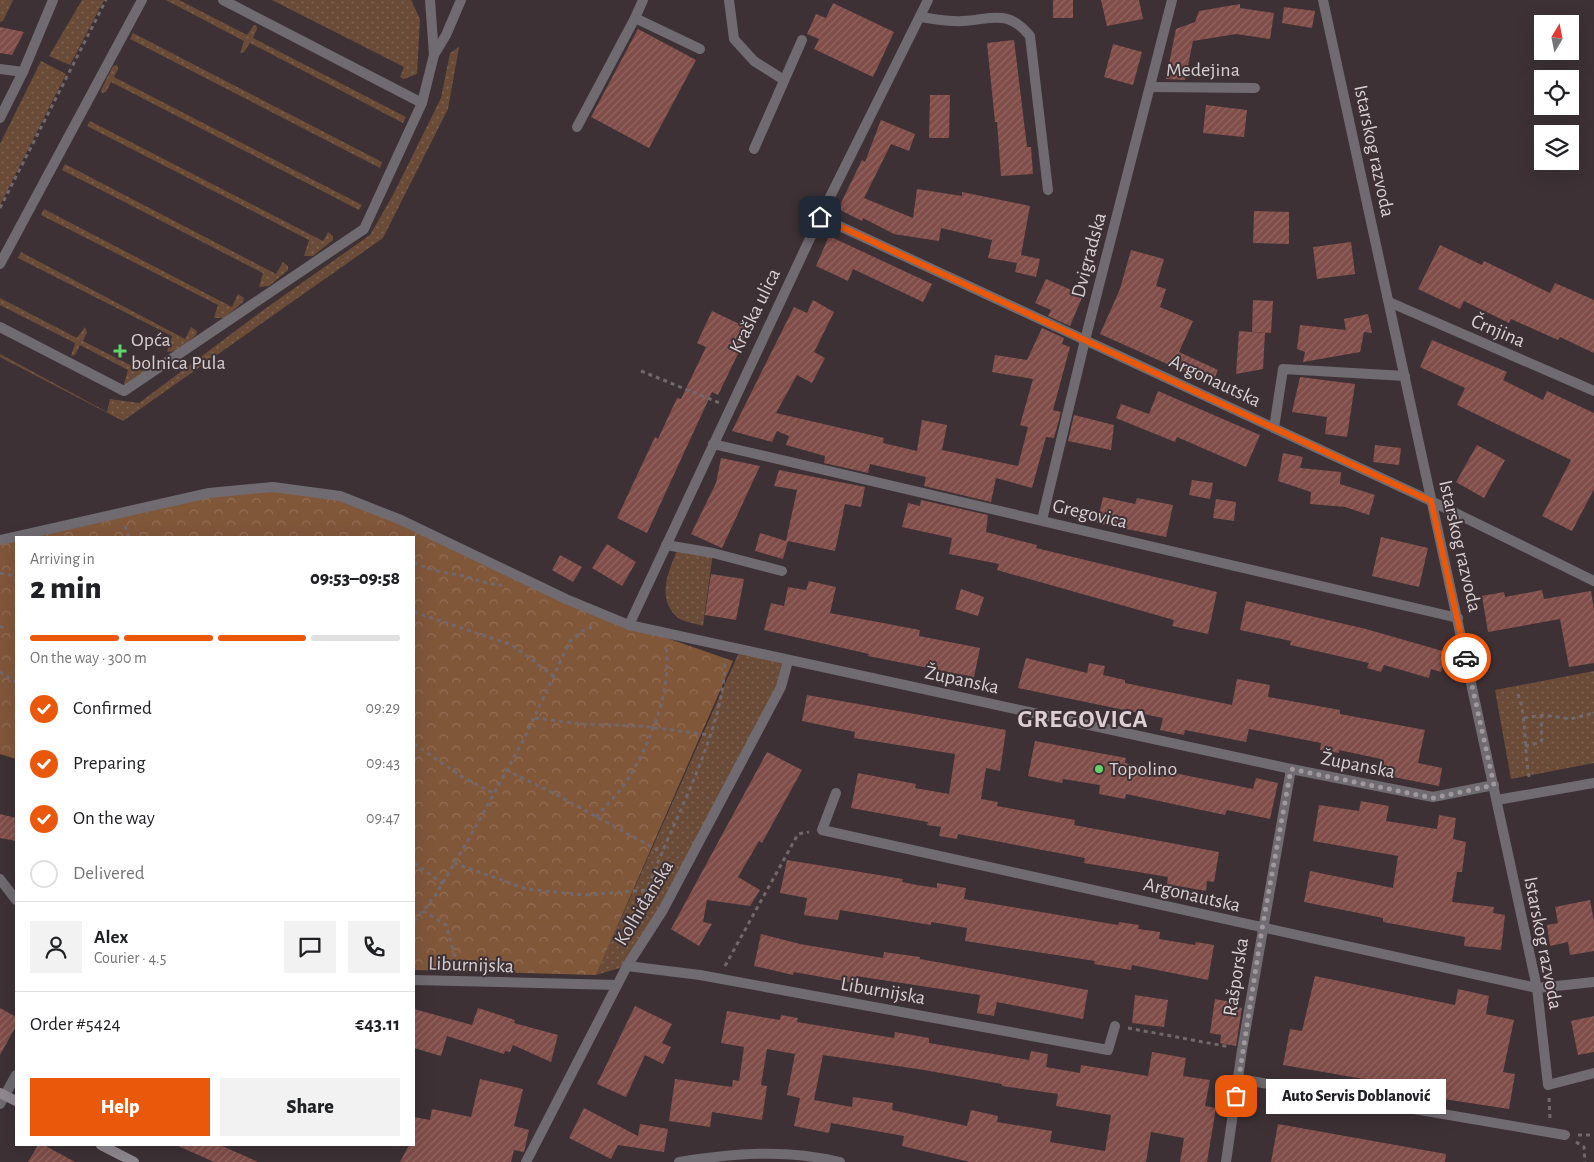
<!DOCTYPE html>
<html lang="en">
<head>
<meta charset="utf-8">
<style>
	body { margin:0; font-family:"Alegreya Sans",sans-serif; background:#f2f2f2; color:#202124; height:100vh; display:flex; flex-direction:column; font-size:19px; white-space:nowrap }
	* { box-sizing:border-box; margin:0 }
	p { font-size:16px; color:#757577 }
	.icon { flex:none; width:28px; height:28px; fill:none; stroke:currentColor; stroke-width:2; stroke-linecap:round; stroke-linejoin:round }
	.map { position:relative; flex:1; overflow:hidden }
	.side { position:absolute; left:15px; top:536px; width:400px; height:610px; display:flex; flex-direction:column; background:#fff; border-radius:0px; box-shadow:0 5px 20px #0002 }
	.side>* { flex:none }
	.needle { width:32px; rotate:10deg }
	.tools { position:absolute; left:1534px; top:15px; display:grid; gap:10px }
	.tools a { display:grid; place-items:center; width:45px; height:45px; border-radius:0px; background:#fff; box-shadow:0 5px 20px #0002; font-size:25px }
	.pin { position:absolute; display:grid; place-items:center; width:42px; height:42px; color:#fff; margin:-21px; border-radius:10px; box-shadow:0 2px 8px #0006 }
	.courier { position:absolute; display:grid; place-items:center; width:50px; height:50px; margin:-25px; border:4px solid #ea580c; border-radius:50%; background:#fff; color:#222; box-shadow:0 1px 6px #0007 }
	.bubble { position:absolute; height:35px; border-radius:0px; background:#fff; box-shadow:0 5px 20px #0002; font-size:16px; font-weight:800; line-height:35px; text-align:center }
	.headline em { font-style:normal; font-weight:800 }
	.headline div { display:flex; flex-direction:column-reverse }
	.headline { display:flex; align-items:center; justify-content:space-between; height:85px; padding:0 15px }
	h1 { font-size:32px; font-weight:800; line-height:38px }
	.bar { display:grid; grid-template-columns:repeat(4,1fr); gap:8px 5px; align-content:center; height:60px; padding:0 15px }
	.bar i { height:6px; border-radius:4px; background:#e0e0e0 }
	.bar .on { background:#ea580c }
	.bar p { grid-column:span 4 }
	.line { display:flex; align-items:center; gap:12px; padding:0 15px; border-top:1px solid #e0e0e0 }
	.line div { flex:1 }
	.round { display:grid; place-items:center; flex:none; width:52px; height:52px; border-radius:0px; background:#f2f2f2 }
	ol { padding:0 15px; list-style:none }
	li { display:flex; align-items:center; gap:15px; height:55px }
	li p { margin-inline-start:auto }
	li .icon { padding:5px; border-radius:50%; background:#ea580c; color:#fff; stroke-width:4 }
	li:last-child { color:#757577 }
	li i { width:28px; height:28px; border:2px solid #e0e0e0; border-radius:50% }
	.action { display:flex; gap:10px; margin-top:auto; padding:10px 15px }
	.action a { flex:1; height:58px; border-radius:0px; background:#ea580c; color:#fff; font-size:20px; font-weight:800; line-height:58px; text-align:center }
	.action a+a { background:#f2f2f2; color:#202124 }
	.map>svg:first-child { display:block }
	.green { fill:url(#green-dots) }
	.forest { fill:url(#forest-crowns) }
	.building { fill:url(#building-hatch); fill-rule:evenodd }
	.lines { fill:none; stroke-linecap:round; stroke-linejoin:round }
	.path { stroke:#72686b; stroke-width:3; stroke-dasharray:4 4; stroke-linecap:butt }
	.lane { stroke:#6f6b70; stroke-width:10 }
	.street { stroke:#6f6b70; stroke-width:10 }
	.secondary { stroke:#908a90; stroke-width:10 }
	.done { stroke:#a1989b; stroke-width:5; stroke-dasharray:0 9 }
	.route { stroke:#ea580c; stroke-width:6 }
	.poi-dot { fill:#5fd56b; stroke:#3d3135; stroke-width:2 }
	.labels { text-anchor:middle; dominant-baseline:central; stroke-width:4; stroke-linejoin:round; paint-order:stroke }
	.street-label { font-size:20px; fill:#d7cfd2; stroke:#3d3135 }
	.poi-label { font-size:20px; fill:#d7cfd2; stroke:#3d3135; text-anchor:start }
	.district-label { font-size:25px; font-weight:bold; letter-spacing:1px; fill:#decfd4; stroke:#3d3135 }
</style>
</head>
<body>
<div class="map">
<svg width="1594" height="1162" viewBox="0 0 1594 1162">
	<defs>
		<pattern id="green-dots" width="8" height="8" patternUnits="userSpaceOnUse" patternTransform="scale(1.25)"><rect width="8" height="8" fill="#694b37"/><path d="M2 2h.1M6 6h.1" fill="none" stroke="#7e6453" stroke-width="1.8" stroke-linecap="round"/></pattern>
		<pattern id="forest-crowns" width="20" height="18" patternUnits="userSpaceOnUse" patternTransform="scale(1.25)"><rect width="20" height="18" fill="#81573a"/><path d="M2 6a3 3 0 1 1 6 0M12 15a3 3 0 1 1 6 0" fill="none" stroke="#926e56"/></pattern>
		<pattern id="building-hatch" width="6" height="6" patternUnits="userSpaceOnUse" patternTransform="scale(1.25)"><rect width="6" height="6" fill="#804d49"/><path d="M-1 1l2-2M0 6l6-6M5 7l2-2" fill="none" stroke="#916662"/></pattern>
	</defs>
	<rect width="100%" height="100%" fill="#3d3135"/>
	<g class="green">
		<path d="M0,0H13L3,21L0,22Z"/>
		<path d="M82,0H104L70,65L49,56Z"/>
		<path d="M166,0H179L247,35L254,25H256L257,29L253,38L406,117L403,123L250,43L244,52L240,53L244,41Z"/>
		<path d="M272,0H411L420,19L417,74L404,79L400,77L404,67Z"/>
		<path d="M133,33L382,162L380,168L130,39Z"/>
		<path d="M459,47L448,109L383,238L123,421L0,357V354L107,412L110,399L139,403L262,311L370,235L393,195L441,98L450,53Z"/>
		<path d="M41,61L66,74L0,205V144Z"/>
		<path d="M117,65L118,69L114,77L362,205L359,210L111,82L106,92L102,93L101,90L113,66Z"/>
		<path d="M90,121L323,241L328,232L333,236V240L313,256H304L309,240L87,126Z"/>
		<path d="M65,164L276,274L283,262L288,266V270L269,286L259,287L263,273L62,170Z"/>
		<path d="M44,209L232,307L238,294L244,298L243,302L224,318H214L218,305L41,215Z"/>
		<path d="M21,252L185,339L191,327L197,331L196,335L177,351L167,352L172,336L18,258Z"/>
		<path d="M0,298L77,338L85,327L87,332L83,341L142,371L148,359L153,363V367L127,384H124L128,370L80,345L75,355L71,356L75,343L0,305Z"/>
		<path d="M678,548L713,553L703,626C695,623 682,622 677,617C655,597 670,569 678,548Z"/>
		<path d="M740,650L788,661L781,687L627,966L596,975Z"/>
		<path d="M1594,671V763L1511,779L1495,690Z"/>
	</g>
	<path class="forest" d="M273,487L340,496L629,625L733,661L596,975L414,970V538H16V759L0,754V540L122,512Z"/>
	<g class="building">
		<rect x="1053" y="0" width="20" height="18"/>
		<path d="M1101,0H1139L1143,19L1107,26Z"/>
		<path d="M833,3L894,32L873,77L814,49L819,39L807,34L816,14L826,18Z"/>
		<path d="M1240,4V8L1274,13L1270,39L1236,34L1193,41L1185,80L1166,79L1176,29L1195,22L1199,11Z"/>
		<path d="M1284,7L1315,11L1312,28L1282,23Z"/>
		<path d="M0,27L24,32L12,55L0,53Z"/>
		<path d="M638,29L696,60L649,148L591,117Z"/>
		<path d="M1014,40L1027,147H1031L1033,174L1001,176L997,122H995L987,43Z"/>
		<path d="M1113,44L1142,52L1133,85L1104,77Z"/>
		<path d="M930,95H950L949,138H929Z"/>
		<path d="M1206,105L1247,110L1244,137L1203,133Z"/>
		<path d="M881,120L915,134L909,151L891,144L864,198L913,218L917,189L962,196V192L1030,206L1021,255L1040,259L1036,277L1015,272L1017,263L988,258L992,240L941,228L939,241L894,234L863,218L862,221L838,209L862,160L865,162Z"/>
		<path d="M1254,211L1289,212V244L1253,243Z"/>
		<path d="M829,236L932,284L923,302L853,269L848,281L816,266Z"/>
		<path d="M1351,242L1355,274L1317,279L1313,247Z"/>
		<path d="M1440,245L1482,265L1484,261L1550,293L1555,283L1594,300V353L1560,337L1558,340L1511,319L1509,323L1464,301L1460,309L1418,289Z"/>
		<path d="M1131,250L1164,259L1156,286L1166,289L1160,307L1193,321L1179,352L1218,370L1212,384L1100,334L1120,289Z"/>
		<path d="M1046,279L1083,295L1070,326L1048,316L1051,310L1035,303Z"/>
		<path d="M813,300L834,312L814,352L825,358L812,383L797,375L776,413L884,438L883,443L917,451L922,420L947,425L942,450L1018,466L1028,427L1020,425L1033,379L992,372L995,355L1027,360L1042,328L1064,338L1062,344L1070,347L1053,410L1061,412L1054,438L1046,437L1032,488L996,478L991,502L924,486L926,477L870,464L868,473L824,463L825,456L786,445L789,436L777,431L772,442L732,431L794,307L807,313Z"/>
		<path d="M1253,300L1273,301L1271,333L1252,332Z"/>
		<path d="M712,311L750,329L718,395L712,392L647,533L617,518L655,437L658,439L677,398L681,399L706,347L697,343Z"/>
		<path d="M1368,314L1372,333L1364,332L1360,352L1303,362L1305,352L1297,349L1300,325L1346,330L1344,319Z"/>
		<path d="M1239,331L1265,333L1263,369L1236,374Z"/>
		<path d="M1432,340L1507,372L1503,380L1543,400L1547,391L1594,413V489L1572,531L1542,516L1571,460L1457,405L1465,388L1420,367Z"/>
		<path d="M1300,377L1355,384L1347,437L1325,434L1327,417L1292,412Z"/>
		<path d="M1158,391L1260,435L1246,467L1177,437L1175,442L1116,418L1121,404L1149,414Z"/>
		<path d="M1074,415L1114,425L1111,450L1068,441Z"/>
		<path d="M1375,445L1401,448L1399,465L1373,462Z"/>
		<path d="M1477,445L1505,460L1484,498L1456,482Z"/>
		<path d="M1283,453L1303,457L1300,468L1341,472L1340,484L1375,495L1369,515L1345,507L1310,504L1311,492L1278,481Z"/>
		<path d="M721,458L760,466L722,548L691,534L716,483Z"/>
		<path d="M779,470L865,487L861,507L845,504L835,551L788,541L783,559L755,551L760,533L786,541L797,490L774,486Z"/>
		<path d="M1192,480L1213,483L1210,499L1189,495Z"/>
		<path d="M1103,497L1135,504L1137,498L1173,505L1166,537L1097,523Z"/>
		<path d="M1216,499L1236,502L1234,521L1213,518Z"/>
		<path d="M921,500L988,515L986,532L1037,545L1036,548L1217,592L1208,634L1172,626L1174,620L997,570L999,564L949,554L952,538L902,527L908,503L920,506Z"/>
		<path d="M1381,537L1428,548L1419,587L1372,576Z"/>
		<path d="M607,544L636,562L622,586L592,568Z"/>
		<path d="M560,555L582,567L573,582L552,570Z"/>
		<path d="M711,574L744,579L736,620L705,615Z"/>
		<path d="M809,581L836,587L830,613L920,630L919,636L980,648L974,677L868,656L869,654L764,630L771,603L784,606L788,587L806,590Z"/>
		<path d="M961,589L984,597L978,616L955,609Z"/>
		<path d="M1542,590L1544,599L1591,591L1594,609V663L1569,667L1560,619L1488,632L1482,596L1504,592L1505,597Z"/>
		<path d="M1246,601L1366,629L1446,652L1441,672L1431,669L1429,678L1384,665L1381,672L1367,668L1369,663L1290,645L1291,641L1240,630Z"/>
		<path d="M1026,658L1087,673L1089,663L1105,666L1103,675L1125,680V683L1232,705L1237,679L1270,685L1268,697L1340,710V714L1425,730L1418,763L1442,768L1439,786L1378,774L1381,759L1339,750V753L1320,750L1321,743L1249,729L1246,742L1185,730L1184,735L1160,730L1163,718L1018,688Z"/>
		<path d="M807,695L1006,730L1000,771L986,768L981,799L998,802L997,806L1075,820L1074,825L1219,852L1214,882L1207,881L1206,891L1167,884L1168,877L1084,863L1085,858L958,834L957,839L939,836L941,827L927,825L928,822L851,808L858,773L916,784L915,788L949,794L955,754L854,738L855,732L802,721Z"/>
		<path d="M1035,741L1126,758L1125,763L1253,789L1256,778L1278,783L1270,819L1227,810L1225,815L1126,794L1125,799L1099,794L1100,785L1063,779L1062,783L1028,776Z"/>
		<path d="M767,752L802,770L762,843L759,841L738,877L760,890L750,906L707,900L703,922L712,924L699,946L671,929Z"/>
		<path d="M1361,801L1389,806L1386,821L1437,829L1439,815L1456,818L1453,839L1466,842L1462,872H1457L1452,902L1494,907L1493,913L1505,915L1501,950L1464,946L1465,937L1383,922V918L1304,902L1310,871L1393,888L1398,856L1313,841L1319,805L1359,811Z"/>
		<path d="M0,814L16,818V841L0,838Z"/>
		<path d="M787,860L903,879L902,882L917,885L937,888V883L966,888L964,899L1118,925L1119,922L1139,925L1138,929L1160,932L1159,939L1195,945L1196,942L1214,945L1208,980L1132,965L1131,970L1094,964L1095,961L965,941L967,928L931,922V925L840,910L838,920L804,915L807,898L780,893Z"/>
		<path d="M1590,900L1594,922V951L1570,955L1568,942L1550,946L1547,925L1558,923L1555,907Z"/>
		<path d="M761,934L800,944L883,958L884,952L920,957V959L1088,990L1083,1019L997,1002L994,1016L977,1013L980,995L856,976L855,983L794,972L793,975L754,966Z"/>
		<path d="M1315,976L1455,1005L1458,989L1489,996L1486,1014L1514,1020L1503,1072L1515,1074L1509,1109L1437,1098L1438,1092L1283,1065L1290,1029L1302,1031Z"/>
		<path d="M1135,995L1168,1000L1164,1027L1132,1023Z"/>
		<path d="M1215,999L1237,1003V1007L1242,1008L1236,1046L1220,1043L1221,1035L1210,1033Z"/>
		<path d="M635,1006L672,1024L662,1043L671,1047L663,1064L645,1055L626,1097L597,1084Z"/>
		<path d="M0,1008L16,1017V1026L0,1055Z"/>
		<path d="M478,1008L515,1020L514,1023L558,1035L551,1062L513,1045L510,1052L505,1051L504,1054L447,1036L441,1056L414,1048V1009L472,1025Z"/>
		<path d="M727,1011L780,1020L781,1015L798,1018L797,1022L894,1038L895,1032L929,1038V1043L1029,1060L1031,1051L1048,1054L1046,1067L1080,1073L1081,1065L1148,1076L1152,1052L1186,1058L1183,1076L1210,1080L1205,1106L1216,1108L1207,1162H1180L1184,1138L1151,1132L1146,1162H970L902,1146L904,1136L831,1123L829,1133L794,1126L800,1098L787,1095L795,1054L767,1049L761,1085L767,1086L762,1120L712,1112L710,1127L669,1121L675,1079L732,1087L733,1080L739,1081L744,1047L721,1043ZM823,1055L924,1070L1002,1084V1086L1058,1094L1056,1106L1111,1115L1105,1151L1050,1142L1052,1131L997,1122L998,1116L971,1110L967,1126L892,1110L893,1103L853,1097L852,1107L814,1100Z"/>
		<path d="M1594,1016V1052L1578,1055L1571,1021Z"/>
		<path d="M480,1079L523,1089L514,1126L529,1130L524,1152L514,1150L511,1162H400L409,1145H414V1117L430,1120L432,1109L471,1117Z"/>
		<path d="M584,1108L638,1136L640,1124L668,1129L664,1152L618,1145L611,1159L569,1138Z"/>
		<path d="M1278,1124L1446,1154L1445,1162H1271Z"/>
		<path d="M38,1145H44L75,1162H28Z"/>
		<path d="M176,1145H220L258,1162H214Z"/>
	</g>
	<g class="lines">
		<g class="path">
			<path d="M0,208L106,0"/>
			<path d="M641,371L720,403"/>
			<path d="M125,526L129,538"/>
			<path d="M414,562C431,572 448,572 467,577C479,581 489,584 502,585"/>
			<path d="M0,573L16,576"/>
			<path d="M414,612L512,645L555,677"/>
			<path d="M0,626L2,627L0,630"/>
			<path d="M0,672L16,682"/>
			<path d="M1518,694C1528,722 1523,752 1530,781"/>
			<path d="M535,718L580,724L641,726L710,735"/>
			<path d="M1524,718L1544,715L1570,719L1594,713"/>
			<path d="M414,744L464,778L493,793"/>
			<path d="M1525,746L1538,743L1542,740L1541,716"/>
			<path d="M506,770L557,795L661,852"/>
			<path d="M596,817C607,805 620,792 628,779C651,741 672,691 666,646"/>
			<path d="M414,863L443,884"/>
			<path d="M454,863L526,889L584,895L647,890"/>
			<path d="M654,899L647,890C672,821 725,731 725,659"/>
			<path d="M423,911L446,925L458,967"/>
			<path d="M414,921L435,896L470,837L524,739L570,641L582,631L595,626"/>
			<path d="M725,966L798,834L809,832"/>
			<path d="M1128,1028L1230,1047"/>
			<path d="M1549,1098L1550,1119"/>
			<path d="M1578,1135H1594"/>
			<path d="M1576,1142L1584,1147L1585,1162"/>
		</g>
		<g class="lane">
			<path d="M223,0L422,103"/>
			<path d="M430,0L434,55"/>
			<path d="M729,0L734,39L754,61L784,80"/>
			<path d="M635,18L643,0"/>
			<path d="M0,69L23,72"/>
			<path d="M0,118L23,72L53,0"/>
			<path d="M577,127L635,18L700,49"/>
			<path d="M754,149L802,40"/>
			<path d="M0,264L142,0"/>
			<path d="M0,327L124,391L364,229L422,103L434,55L446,35L461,0"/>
			<path d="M1497,800L1594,783"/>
			<path d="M0,1104L5,1095"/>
		</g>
		<g class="street">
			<path d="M1323,0L1537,988L1548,1085L1594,1073"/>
			<path d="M920,17C935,19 948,22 963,21C993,19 1008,9 1030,36L1048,190"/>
			<path d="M1151,87L1255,88"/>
			<path d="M820,217L1431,501L1594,581"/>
			<path d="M1389,302L1594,391"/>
			<path d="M1274,428L1283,369L1405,376"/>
			<path d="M713,444L1458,618"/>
			<path d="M1042,520L1085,340L1172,0"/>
			<path d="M0,540L209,493L273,487L340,496L401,520L566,599L629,625L1291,769L1433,797L1494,785"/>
			<path d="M666,545L713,553L782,571"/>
			<path d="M629,625L820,217L928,0"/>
			<path d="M836,793L822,830L1537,988L1594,982"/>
			<path d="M0,879L16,900"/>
			<path d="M627,966L700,975L1108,1050L1115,1026"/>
			<path d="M414,980L617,985"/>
			<path d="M1239,1079L1565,1135"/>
			<path d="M5,1095L16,1075"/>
			<path d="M526,1162L627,966L663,910L781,687L788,661"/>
			<path d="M679,1162C733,1153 786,1149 840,1162"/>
			<path d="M1226,1162L1242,1050L1291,769"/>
		</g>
		<g class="secondary">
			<path d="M0,1093L16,1101"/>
			<path d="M101,1145L134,1162"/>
		</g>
	</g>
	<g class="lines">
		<path class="done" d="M1236,1096L1262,929L1291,769L1433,798L1494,785L1466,658"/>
		<path class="route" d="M820,217L1431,501L1466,658"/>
	</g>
	<g class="poi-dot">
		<path d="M117.5 343.5h5v5h5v5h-5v5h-5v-5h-5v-5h5z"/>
		<circle cx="1099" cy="769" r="5"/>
	</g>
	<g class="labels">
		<g class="street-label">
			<text x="1203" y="70">Medejina</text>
			<text transform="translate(1374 151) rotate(78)">Istarskog razvoda</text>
			<text transform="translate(1089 255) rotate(-75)">Dvigradska</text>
			<text transform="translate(755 311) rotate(-64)">Kraška ulica</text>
			<text transform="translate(1498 331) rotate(23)">Črnjina</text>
			<text transform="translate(1215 381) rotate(25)">Argonautska</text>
			<text transform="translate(1090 514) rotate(13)">Gregovica</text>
			<text transform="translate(1460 546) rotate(77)">Istarskog razvoda</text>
			<text transform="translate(962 680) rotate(12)">Županska</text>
			<text transform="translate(1358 765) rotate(11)">Županska</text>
			<text transform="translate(1192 895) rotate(13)">Argonautska</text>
			<text transform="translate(644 903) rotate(-59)">Kolhiđanska</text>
			<text transform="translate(1543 943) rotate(79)">Istarskog razvoda</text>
			<text transform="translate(471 965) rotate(2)">Liburnijska</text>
			<text transform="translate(1236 977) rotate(-81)">Rašporska</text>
			<text transform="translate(883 991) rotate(10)">Liburnijska</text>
		</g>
		<g class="poi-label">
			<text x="131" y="340">Opća<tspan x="131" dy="23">bolnica Pula</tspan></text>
			<text x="1109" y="769">Topolino</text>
		</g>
		<g class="district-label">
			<text x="1083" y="719">GREGOVICA</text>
		</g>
	</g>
</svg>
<div class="tools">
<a><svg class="needle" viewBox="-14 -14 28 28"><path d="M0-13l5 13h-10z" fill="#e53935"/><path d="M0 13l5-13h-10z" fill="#757577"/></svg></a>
<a><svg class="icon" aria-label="locate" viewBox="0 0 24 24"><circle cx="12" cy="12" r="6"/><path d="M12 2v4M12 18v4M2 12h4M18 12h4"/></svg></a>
<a><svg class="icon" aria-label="layers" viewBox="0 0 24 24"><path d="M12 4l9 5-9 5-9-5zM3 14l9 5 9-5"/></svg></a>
</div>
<div class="pin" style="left:1236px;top:1096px;background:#ea580c"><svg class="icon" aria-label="bag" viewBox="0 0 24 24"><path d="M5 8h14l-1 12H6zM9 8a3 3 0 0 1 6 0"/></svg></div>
<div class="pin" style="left:820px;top:217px;background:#1f2937"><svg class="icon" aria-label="home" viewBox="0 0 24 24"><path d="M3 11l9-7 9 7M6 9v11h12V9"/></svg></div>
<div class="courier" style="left:1466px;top:658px"><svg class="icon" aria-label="car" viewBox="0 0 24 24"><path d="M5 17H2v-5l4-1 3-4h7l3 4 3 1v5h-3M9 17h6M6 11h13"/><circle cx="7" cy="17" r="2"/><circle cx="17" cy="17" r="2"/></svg></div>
<div class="bubble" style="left:1266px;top:1079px;width:180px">Auto Servis Doblanović</div>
<section class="side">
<div class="headline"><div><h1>2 min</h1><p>Arriving in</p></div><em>09:53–09:58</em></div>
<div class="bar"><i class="on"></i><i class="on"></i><i class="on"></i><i></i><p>On the way · 300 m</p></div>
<ol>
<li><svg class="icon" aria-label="check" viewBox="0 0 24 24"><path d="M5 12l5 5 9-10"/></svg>Confirmed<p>09:29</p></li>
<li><svg class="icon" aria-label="check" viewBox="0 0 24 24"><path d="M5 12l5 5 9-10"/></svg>Preparing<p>09:43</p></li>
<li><svg class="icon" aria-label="check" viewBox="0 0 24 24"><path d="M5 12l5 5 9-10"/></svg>On the way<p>09:47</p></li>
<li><i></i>Delivered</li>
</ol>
<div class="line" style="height:90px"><a class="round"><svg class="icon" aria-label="person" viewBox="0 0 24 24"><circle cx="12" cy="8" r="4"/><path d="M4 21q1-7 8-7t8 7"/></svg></a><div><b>Alex</b><p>Courier · 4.5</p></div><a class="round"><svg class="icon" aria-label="chat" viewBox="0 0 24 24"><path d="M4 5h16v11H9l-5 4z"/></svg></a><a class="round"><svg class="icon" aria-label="phone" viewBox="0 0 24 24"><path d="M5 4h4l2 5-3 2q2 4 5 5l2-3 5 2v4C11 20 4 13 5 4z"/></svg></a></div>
<div class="line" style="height:65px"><div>Order #5424</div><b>€43.11</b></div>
<div class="action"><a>Help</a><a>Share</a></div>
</section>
</div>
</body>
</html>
